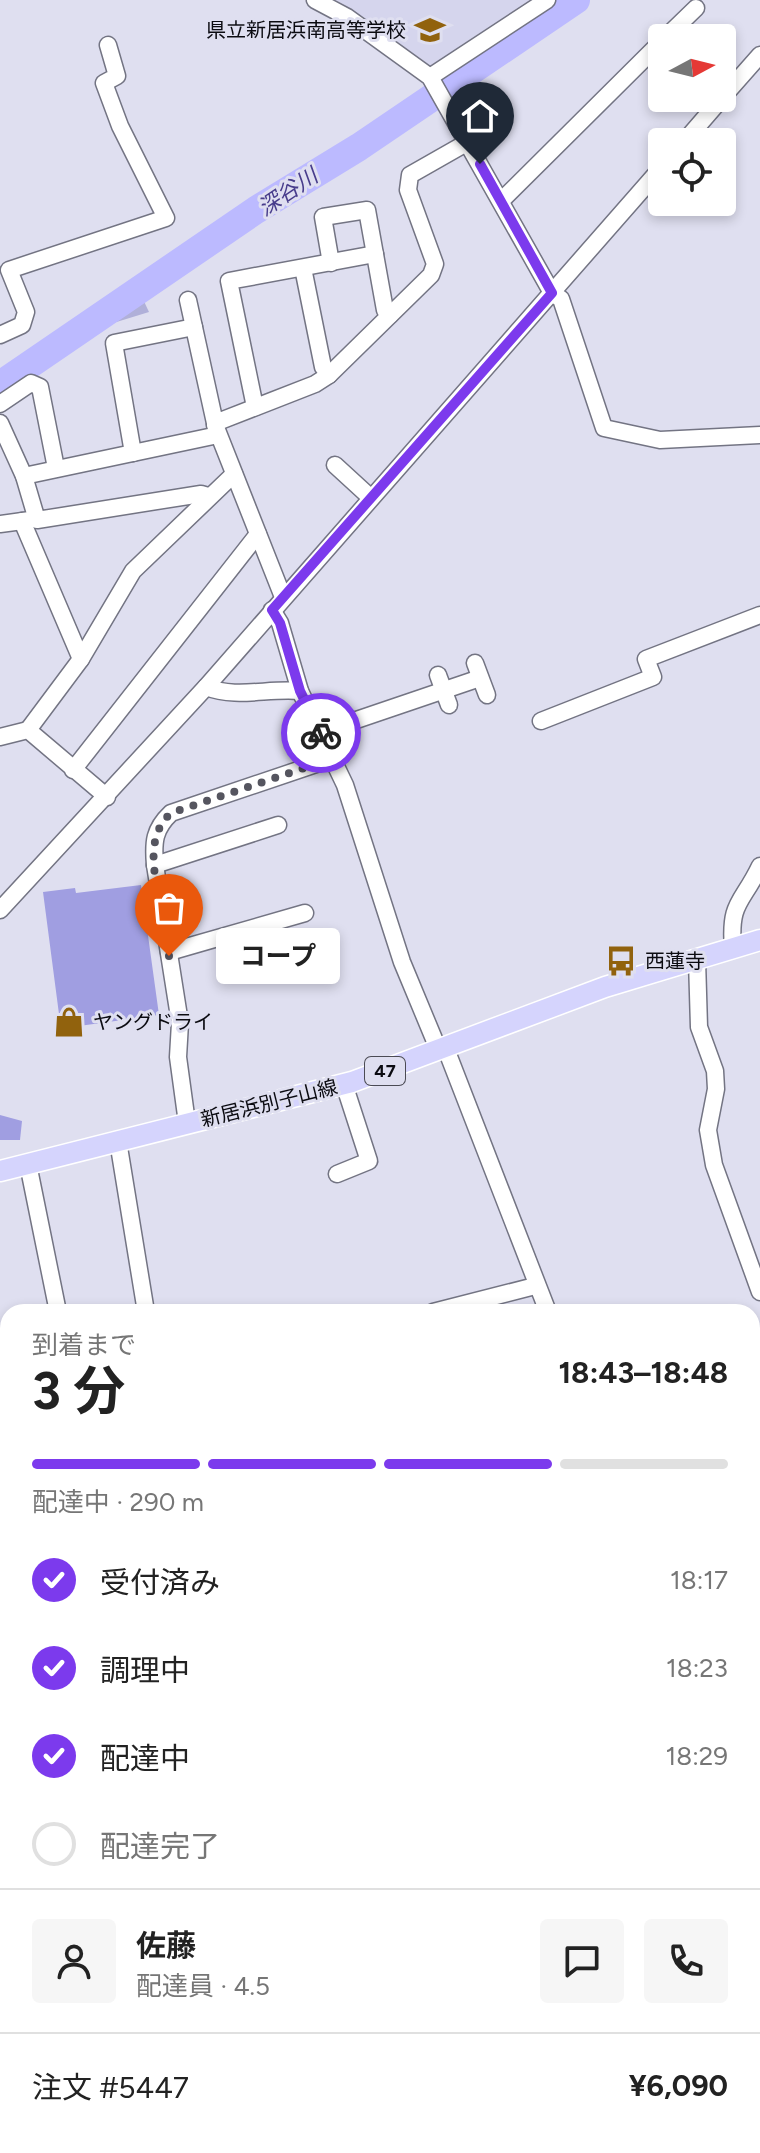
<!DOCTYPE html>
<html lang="ja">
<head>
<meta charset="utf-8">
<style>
	body { margin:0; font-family:Figtree,"Noto Sans JP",sans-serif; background:#f6f6f6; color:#222; height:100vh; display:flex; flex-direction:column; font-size:30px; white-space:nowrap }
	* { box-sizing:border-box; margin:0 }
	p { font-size:26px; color:#767676 }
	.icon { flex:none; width:44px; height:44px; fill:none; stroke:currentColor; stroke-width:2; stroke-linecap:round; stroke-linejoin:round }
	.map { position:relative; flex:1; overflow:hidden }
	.panel { position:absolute; left:0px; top:1304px; width:760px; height:850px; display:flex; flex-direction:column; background:#fff; border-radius:24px 24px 0 0; box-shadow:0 4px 12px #0003 }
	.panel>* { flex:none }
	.needle { width:52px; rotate:83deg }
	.tools { position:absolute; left:648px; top:24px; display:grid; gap:16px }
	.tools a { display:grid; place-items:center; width:88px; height:88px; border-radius:8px; background:#fff; box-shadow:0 4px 12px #0003; font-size:40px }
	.pin { position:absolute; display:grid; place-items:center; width:68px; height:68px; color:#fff; margin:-82px -34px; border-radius:50% 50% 50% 0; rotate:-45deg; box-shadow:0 0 8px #0007 }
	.pin .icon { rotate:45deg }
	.courier { position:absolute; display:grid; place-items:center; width:80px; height:80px; margin:-40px; border:6px solid #7c3aed; border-radius:50%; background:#fff; color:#222; box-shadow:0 2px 10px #0007 }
	.bubble { position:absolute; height:56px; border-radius:8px; background:#fff; box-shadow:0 4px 12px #0003; font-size:26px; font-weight:700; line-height:56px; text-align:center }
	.summary em { font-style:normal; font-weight:700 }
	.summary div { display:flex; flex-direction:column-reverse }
	.summary { display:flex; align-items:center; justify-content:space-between; height:136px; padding:0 32px }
	h1 { font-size:52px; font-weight:700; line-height:60px }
	.bar { display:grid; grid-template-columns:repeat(4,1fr); gap:12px 8px; align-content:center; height:96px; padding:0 32px }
	.bar i { height:10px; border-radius:6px; background:#e0e0e0 }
	.bar .active { background:#7c3aed }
	.bar p { grid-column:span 4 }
	.line { display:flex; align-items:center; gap:20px; padding:0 32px; border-top:2px solid #e0e0e0 }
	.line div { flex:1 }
	.round { display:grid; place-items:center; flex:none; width:84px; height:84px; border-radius:8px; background:#f6f6f6 }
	ol { padding:0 32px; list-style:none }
	li { display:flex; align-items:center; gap:24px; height:88px }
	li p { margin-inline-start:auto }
	li .icon { padding:8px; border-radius:50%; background:#7c3aed; color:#fff; stroke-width:4 }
	li:last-child { color:#767676 }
	li i { width:44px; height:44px; border:4px solid #e0e0e0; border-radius:50% }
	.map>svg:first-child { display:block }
	.built { fill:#d5d5ed }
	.green { fill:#b0b0d9 }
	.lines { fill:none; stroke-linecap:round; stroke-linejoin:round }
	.river { stroke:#bcbaff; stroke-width:28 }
	.building { fill:#a09ee1 }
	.minor-casing { stroke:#737483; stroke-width:19 }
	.major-casing { stroke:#fff; stroke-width:23 }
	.minor { stroke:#fff; stroke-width:16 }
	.major { stroke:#d5d4fd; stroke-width:20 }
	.done { stroke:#55555f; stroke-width:8; stroke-dasharray:0 14.4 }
	.route { stroke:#7c3aed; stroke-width:10 }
	.labels { text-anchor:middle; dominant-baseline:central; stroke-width:6; stroke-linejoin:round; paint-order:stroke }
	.shield { fill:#dfdff0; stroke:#4b4b54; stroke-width:2 }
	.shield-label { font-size:18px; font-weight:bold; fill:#0b0b11 }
	.poi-label { font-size:20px; fill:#0b0b11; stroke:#dfdff0; text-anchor:start }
	.street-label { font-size:20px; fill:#0b0b11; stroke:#dfdff0 }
	.water-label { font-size:22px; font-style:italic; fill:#483d8c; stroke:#dfdff0 }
</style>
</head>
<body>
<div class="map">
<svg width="760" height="2153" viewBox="0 0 760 2153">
	<rect width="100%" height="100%" fill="#dfdff0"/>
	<g class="built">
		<path d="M331,0H539L473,37L433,67L421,66L346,6Z"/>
		<path d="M6,2107L8,2146H17L19,2153H0V2108Z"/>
	</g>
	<path class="green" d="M141,295L149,312L110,324Z"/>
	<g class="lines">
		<path class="river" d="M0,385L256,210L359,147L576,0"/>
	</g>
	<g class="building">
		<path d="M141,885L159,1015L79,1026L80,1035L62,1037L43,892L75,888L76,893Z"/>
		<path d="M0,1115L22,1121L20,1140H0Z"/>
	</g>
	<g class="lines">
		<g class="minor-casing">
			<g id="minor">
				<path d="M315,0L347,17L430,77L552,293L561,299L604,428L660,440L760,435"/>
				<path d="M665,38L696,8"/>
				<path d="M430,77L547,0"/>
				<path d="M722,98L760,55"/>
				<path d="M684,142L722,98"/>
				<path d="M502,200L662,41"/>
				<path d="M331,263L323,217L367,210L385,310L390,315"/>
				<path d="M303,268L323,367L329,375"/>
				<path d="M188,300L215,423L315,384L329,375L431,275L435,264L408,190L410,175L468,142"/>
				<path d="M0,335L22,325L26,312L9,270L166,218L120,126L104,83L117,76L108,45"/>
				<path d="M0,404L31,383L40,387L56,468"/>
				<path d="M255,407L229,281L375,254"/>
				<path d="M0,423L24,476L37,520L201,494L208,496"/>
				<path d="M215,425L283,597"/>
				<path d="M133,453L114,343L194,327"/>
				<path d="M335,465L371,498"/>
				<path d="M24,476L218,435"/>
				<path d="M22,521L81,659"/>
				<path d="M0,524L30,520"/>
				<path d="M272,610L280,623L300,691L345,785L402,962L439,1051"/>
				<path d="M475,663L487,695"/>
				<path d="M438,675L449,705"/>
				<path d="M206,687C237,699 267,688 300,691"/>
				<path d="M541,721L653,677L646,659L760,615"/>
				<path d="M28,730L81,659L133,571L234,474"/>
				<path d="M321,732L480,678"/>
				<path d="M0,737L28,730L107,797"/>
				<path d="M73,770L258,534"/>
				<path d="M155,865L278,825"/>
				<path d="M0,910L206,687L662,167"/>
				<path d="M733,949C729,901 742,904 760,866"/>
				<path d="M169,952L305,913"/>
				<path d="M697,960L699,1027L715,1071L716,1089L708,1130L714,1165L760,1292"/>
				<path d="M446,1049L548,1312"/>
				<path d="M187,1123L178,1057L180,1023L155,865C153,842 154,829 171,813L331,759"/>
				<path d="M118,1141L146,1312"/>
				<path d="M28,1164L58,1312"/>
				<path d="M337,1174L369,1161L344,1084"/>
				<path d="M433,1312L535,1286"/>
				<path d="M752,1419L759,1421"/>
				<path d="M0,1428L8,1427"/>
				<path d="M752,1458L760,1456"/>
				<path d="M0,1688L8,1686"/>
				<path d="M0,1832L8,1873"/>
				<path d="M752,2056L760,2082"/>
				<path d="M0,2069L5,2096"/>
				<path d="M752,2118L760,2115"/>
				<path d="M394,2146L397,2153"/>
				<path d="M728,2146L729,2153"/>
				<path d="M557,2153L564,2146"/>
			</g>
		</g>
		<g class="major-casing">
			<g id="major">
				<path d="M0,1171L352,1082L605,987L760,940"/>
				<path d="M0,1500L8,1539"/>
				<path d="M129,2146L130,2153"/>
			</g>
		</g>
		<use href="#minor" class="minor"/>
		<use href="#major" class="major"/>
	</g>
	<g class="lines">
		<path class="done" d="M169,956C169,911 133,847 171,813L331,759L321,733"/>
		<path class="route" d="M321,733L300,691L280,623L272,610L552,293L480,164"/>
	</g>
	<defs>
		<g id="school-bare" transform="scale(2.4)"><path d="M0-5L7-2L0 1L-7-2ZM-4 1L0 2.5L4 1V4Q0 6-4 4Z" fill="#91620d" stroke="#dfdff0" stroke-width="2.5" paint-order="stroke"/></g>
		<g id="bus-bare" transform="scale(2.4)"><path d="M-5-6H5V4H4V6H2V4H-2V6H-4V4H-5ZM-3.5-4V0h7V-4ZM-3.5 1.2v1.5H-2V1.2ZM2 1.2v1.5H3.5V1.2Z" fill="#91620d" stroke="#dfdff0" stroke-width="2.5" paint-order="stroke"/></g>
		<g id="shop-bare" transform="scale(2.4)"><path d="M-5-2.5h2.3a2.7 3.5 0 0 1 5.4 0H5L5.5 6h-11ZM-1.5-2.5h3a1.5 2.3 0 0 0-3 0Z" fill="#91620d" stroke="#dfdff0" stroke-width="2.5" paint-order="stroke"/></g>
	</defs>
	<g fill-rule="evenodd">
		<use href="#school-bare" x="430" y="30"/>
		<use href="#bus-bare" x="621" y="961"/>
		<use href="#shop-bare" x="69" y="1022"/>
	</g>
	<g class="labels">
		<rect class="shield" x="365" y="1057" width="40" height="28" rx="6"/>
		<g class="shield-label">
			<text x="385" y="1071">47</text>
		</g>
		<g class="poi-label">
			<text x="406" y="30" text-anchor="end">県立新居浜南高等学校</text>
			<text x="645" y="961">西蓮寺</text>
			<text x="93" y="1022">ヤングドライ</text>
		</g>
		<g class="street-label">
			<text transform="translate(269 1103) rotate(-14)">新居浜別子山線</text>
		</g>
		<g class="water-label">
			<text transform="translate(288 192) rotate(-34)">深谷川</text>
		</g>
	</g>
</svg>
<div class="tools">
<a><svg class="needle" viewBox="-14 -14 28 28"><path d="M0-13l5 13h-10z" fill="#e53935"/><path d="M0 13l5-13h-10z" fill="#767676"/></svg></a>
<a><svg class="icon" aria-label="locate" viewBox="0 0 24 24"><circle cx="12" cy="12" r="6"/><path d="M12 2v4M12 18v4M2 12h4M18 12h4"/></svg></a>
</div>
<div class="pin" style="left:169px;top:956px;background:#ea580c"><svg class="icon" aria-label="bag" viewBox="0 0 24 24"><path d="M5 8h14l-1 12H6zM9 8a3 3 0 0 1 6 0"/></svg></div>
<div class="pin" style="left:480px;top:164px;background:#1f2937"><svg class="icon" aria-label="home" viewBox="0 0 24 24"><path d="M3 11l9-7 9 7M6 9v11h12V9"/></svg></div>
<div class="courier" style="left:321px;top:733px"><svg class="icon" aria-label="bike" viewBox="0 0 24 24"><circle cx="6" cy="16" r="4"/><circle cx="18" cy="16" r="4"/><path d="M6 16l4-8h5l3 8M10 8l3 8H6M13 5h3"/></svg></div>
<div class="bubble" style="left:216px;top:928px;width:124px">コープ</div>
<section class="panel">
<div class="summary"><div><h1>3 分</h1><p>到着まで</p></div><em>18:43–18:48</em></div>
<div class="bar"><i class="active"></i><i class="active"></i><i class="active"></i><i></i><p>配達中 · 290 m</p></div>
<ol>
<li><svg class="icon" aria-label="check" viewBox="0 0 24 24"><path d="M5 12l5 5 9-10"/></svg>受付済み<p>18:17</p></li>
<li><svg class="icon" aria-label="check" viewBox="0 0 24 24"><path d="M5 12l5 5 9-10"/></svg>調理中<p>18:23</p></li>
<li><svg class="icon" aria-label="check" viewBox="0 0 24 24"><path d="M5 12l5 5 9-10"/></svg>配達中<p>18:29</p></li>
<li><i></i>配達完了</li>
</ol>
<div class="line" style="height:144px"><a class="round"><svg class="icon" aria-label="person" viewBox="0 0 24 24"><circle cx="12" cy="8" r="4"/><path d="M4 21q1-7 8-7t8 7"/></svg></a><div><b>佐藤</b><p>配達員 · 4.5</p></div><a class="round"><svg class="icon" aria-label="chat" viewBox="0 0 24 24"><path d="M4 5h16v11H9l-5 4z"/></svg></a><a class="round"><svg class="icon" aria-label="phone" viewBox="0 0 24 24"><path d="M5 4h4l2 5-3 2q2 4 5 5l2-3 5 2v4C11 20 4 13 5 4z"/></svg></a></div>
<div class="line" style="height:104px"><div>注文 #5447</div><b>¥6,090</b></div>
</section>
</div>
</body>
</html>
